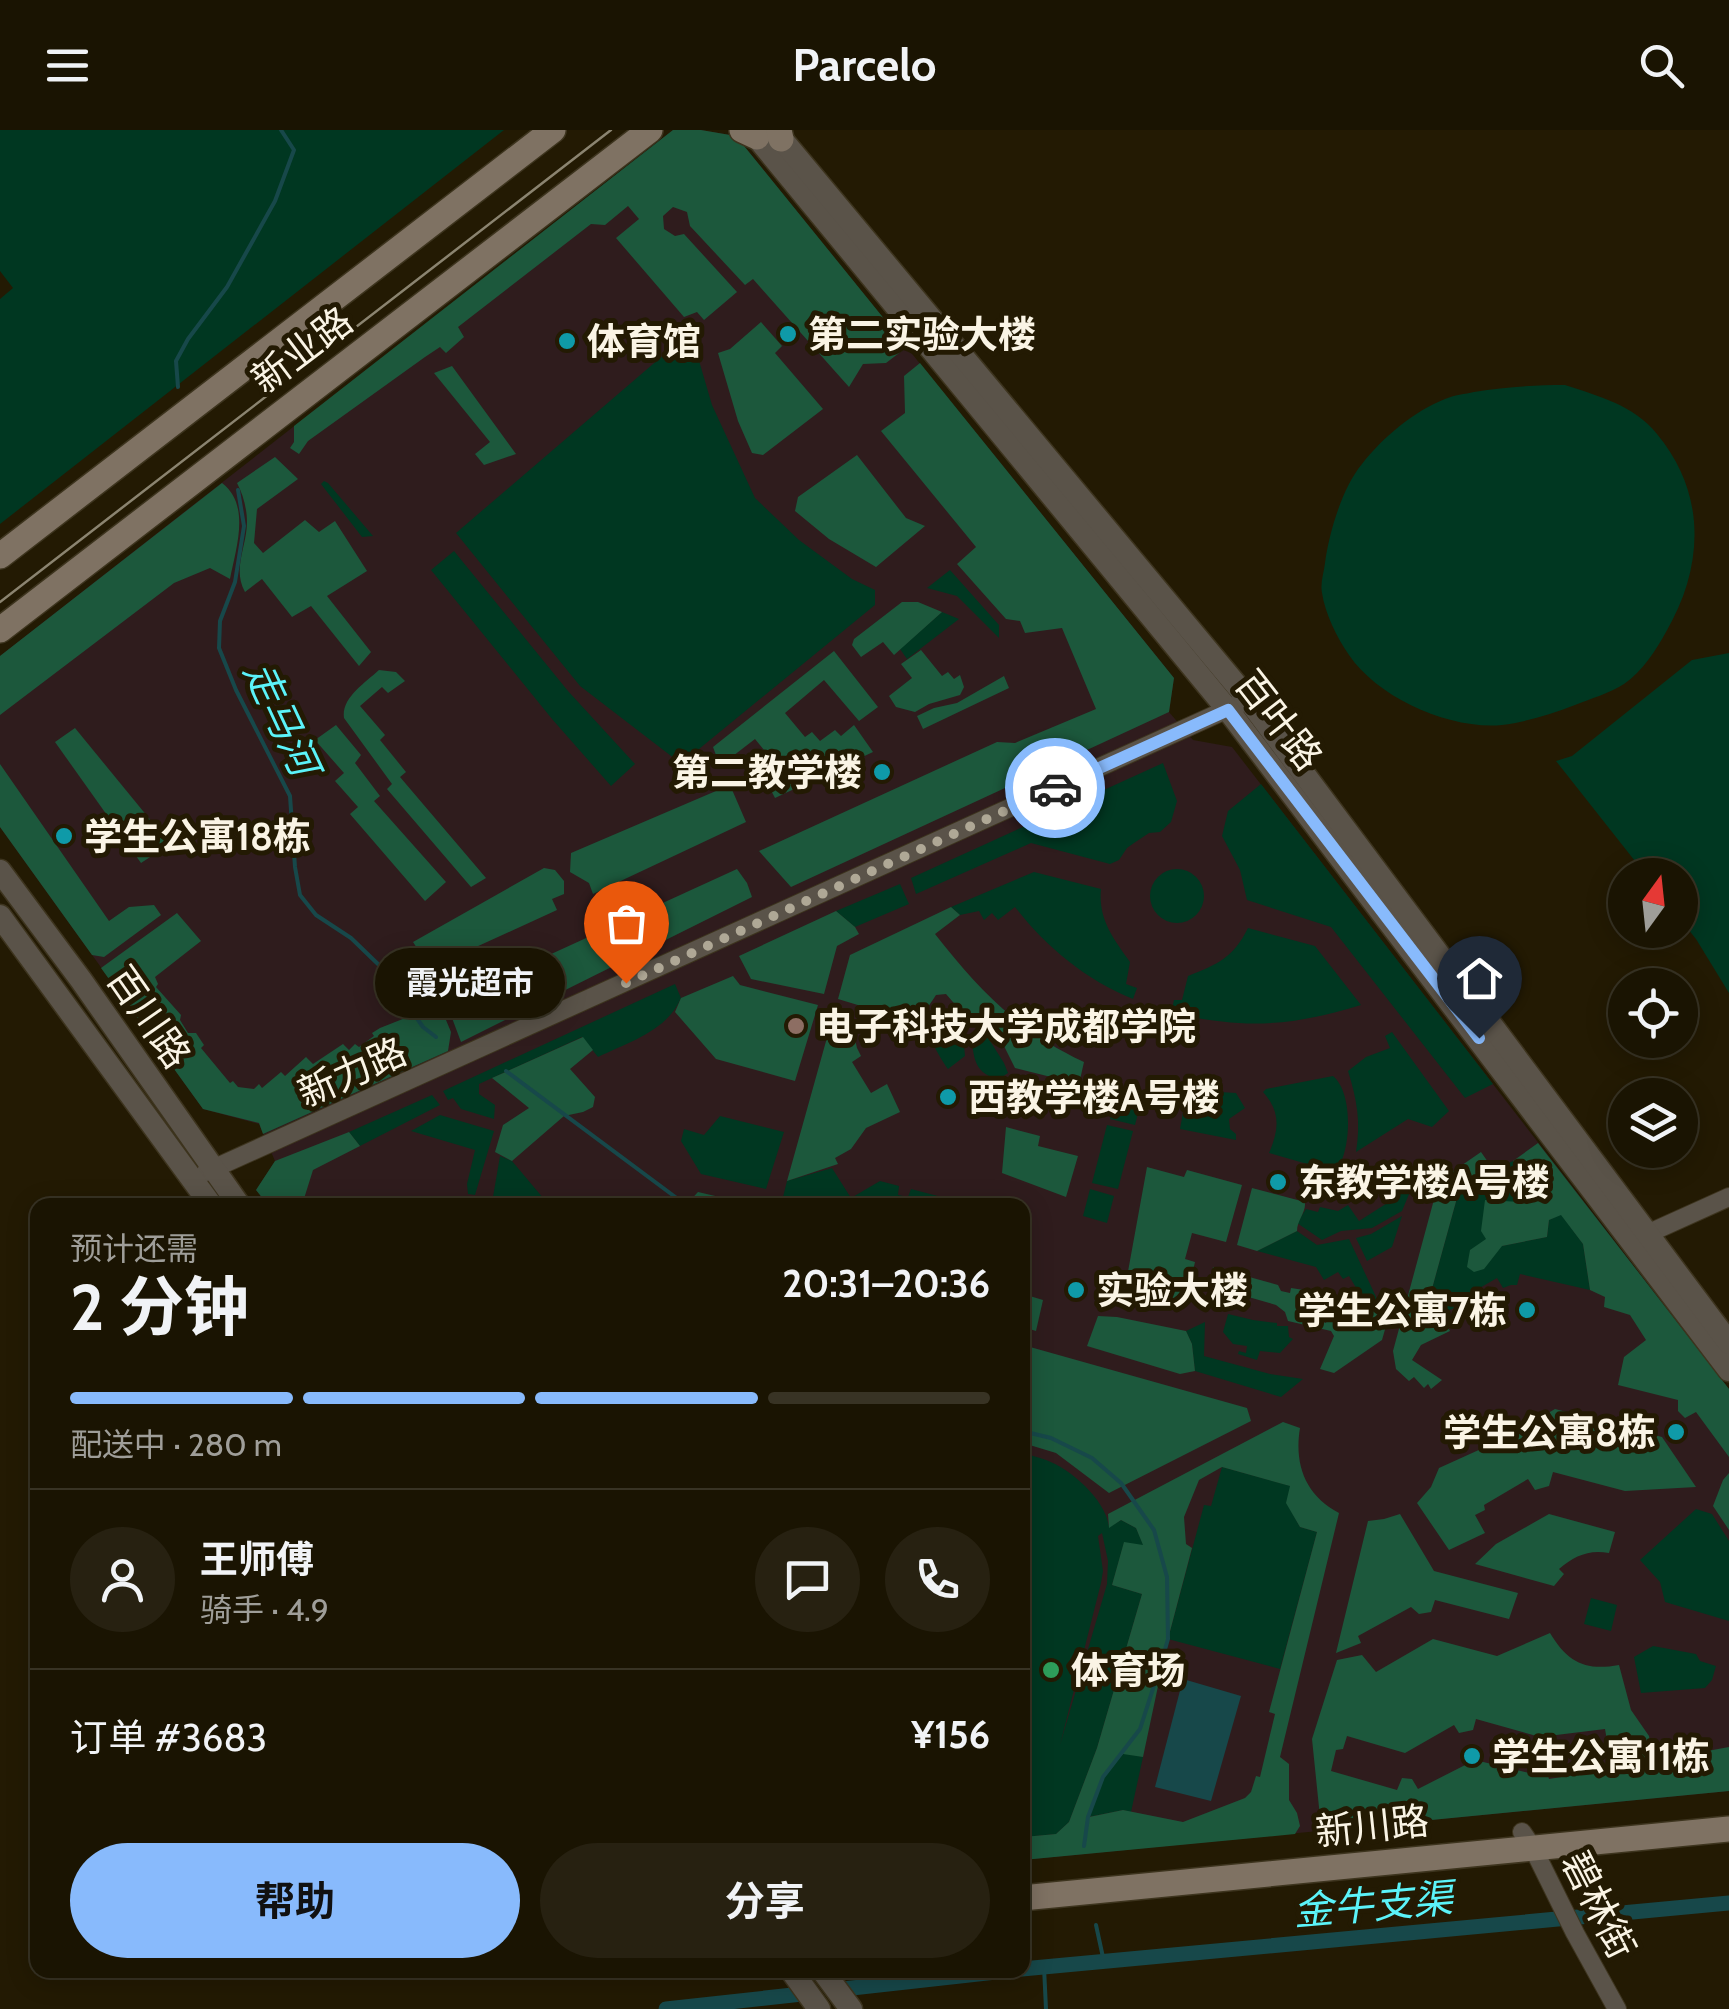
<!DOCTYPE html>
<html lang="zh">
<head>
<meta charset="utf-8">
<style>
	body { margin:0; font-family:Cabin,"Noto Sans SC",sans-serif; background:#272111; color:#f1f3f6; height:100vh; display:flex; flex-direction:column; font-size:38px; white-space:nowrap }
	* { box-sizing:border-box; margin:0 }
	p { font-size:32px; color:#9f9e99 }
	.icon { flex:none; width:55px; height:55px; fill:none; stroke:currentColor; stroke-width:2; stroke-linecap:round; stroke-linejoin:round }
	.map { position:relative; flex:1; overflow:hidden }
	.side { position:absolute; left:30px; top:1068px; width:1000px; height:780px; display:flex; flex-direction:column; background:#1a1402; border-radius:20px; box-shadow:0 5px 25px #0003,0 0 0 2px #383324 }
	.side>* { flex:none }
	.needle { width:65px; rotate:15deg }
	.buttons { position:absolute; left:1608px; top:728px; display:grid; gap:20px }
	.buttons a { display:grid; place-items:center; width:90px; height:90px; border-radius:50%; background:#1a1402; box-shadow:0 5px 25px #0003,0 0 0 2px #383324; font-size:50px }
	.pin { position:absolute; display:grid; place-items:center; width:85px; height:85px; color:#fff; margin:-102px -42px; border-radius:50% 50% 50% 0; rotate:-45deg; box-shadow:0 0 10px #0007 }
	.pin .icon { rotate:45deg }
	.courier { position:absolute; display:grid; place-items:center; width:100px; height:100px; margin:-50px; border:8px solid #88bafc; border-radius:50%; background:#fff; color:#222; box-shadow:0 2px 12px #0007 }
	.bubble { position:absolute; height:70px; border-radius:35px; background:#1a1402; box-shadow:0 5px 25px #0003,0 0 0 2px #383324; font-size:32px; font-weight:700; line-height:70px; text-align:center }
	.head em { font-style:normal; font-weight:700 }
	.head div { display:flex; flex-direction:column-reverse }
	.head { display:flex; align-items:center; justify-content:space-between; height:170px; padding:0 40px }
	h1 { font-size:65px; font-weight:700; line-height:75px }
	.bar { display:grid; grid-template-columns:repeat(4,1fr); gap:15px 10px; align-content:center; height:120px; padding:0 40px }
	.bar i { height:12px; border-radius:8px; background:#383324 }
	.bar .selected { background:#88bafc }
	.bar p { grid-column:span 4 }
	.line { display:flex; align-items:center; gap:25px; padding:0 40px; border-top:2px solid #383324 }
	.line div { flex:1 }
	.round { display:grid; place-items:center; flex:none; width:105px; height:105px; border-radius:52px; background:#272111 }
	.cta { display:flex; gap:20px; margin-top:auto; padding:20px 40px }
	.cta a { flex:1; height:115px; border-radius:60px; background:#88bafc; color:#111; font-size:40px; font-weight:700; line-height:115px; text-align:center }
	.cta a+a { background:#272111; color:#f1f3f6 }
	header { display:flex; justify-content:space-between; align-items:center; height:130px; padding:0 40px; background:#1a1402; font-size:45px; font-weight:700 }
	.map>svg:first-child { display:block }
	.education { fill:#2f1c1d }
	.green { fill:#003721; fill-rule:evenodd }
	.forest { fill:#1c583c; fill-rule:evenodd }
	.water { fill:#17484a }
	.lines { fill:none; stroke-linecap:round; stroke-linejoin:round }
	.stream { stroke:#17484a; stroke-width:4 }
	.canal { stroke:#17484a; stroke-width:15 }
	.minor-casing { stroke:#3d341e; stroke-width:20 }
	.tertiary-casing { stroke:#3d341e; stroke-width:25 }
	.secondary-casing { stroke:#3d341e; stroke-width:28 }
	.minor { stroke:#5a5349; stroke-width:18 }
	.tertiary { stroke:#5a5349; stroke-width:22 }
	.secondary { stroke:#7f7263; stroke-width:25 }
	.tram { stroke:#8b8470; stroke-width:2.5 }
	.done { stroke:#afa896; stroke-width:10; stroke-dasharray:0 18 }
	.route { stroke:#88bafc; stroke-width:12 }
	.culture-dot { fill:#0f9aa8; stroke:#231a03; stroke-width:4 }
	.education-dot { fill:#8d6e63; stroke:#231a03; stroke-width:4 }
	.leisure-dot { fill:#2e9e5b; stroke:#231a03; stroke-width:4 }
	.labels { text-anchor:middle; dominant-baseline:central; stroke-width:10; stroke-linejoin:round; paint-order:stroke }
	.poi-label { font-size:38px; font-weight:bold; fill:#faf4e5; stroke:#231a03; text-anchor:start }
	.street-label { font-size:38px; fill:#faf4e5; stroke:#231a03 }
	.water-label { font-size:40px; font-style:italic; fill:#5bf3f9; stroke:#231a03 }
</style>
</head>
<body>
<header><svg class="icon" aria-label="menu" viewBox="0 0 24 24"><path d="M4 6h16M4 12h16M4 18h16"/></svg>Parcelo<svg class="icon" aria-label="search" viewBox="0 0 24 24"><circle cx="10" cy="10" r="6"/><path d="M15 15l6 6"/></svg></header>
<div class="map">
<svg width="1729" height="1879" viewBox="0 0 1729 1879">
	<rect width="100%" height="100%" fill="#231a03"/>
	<path class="education" d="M673,0H701L736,6L1174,548L1169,582L1193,610L1232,617L1729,1259V1661L1023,1730L1022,1075H268L256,1060L275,1031L259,994L203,979L0,697V526Z"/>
	<g class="green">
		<path d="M0,0H504L0,394V169L13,158L0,141Z"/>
		<path d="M674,216L695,217L712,275L755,368L799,410L852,449L875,460V475L688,628L675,629L580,556L456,403Z"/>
		<path d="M1565,255C1598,266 1634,275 1657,304C1707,364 1704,437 1666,502C1656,520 1642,542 1624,554C1610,563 1590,569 1575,575C1551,584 1527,592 1502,595C1450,600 1378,568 1349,525C1337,508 1325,483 1322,463C1320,453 1324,442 1325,433C1329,403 1342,358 1362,334C1382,308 1414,281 1445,269C1454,265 1465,264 1474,262C1505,257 1534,255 1565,255Z"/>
		<path d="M324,351L328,353L373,406L362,407L321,354Z"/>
		<path d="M454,421L568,561L635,634L611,656L552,589L431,440Z"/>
		<path d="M950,440L999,495V508L957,466L927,458Z"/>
		<path d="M942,482L959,489L907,529L900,519Z"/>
		<path d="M1729,523V863L1696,809L1680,789V745H1646L1556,631L1572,626L1692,530Z"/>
		<path d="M1163,633L1177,671L1171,692L1160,702L1149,703L1134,713L1127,718L1119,730L1110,734L1031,713L916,764L911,748Z"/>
		<path d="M1261,654L1493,954L1465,968L1331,797L1247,770L1240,740L1222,706L1228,681Z"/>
		<circle cx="1177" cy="766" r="27"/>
		<path d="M1034,742L1101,759C1098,789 1113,808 1130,832L1126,854L1137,858L1133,869C1086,850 1046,817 1015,777L998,790L992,783L984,790L979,781L960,785L951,777Z"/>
		<path d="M900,754L909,774L855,797L836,781Z"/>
		<path d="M1248,798L1315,816L1361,875C1289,897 1245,899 1171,883L1174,870H1182L1188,846C1218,834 1233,828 1248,798Z"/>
		<path d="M675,854L681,868C667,901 629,912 598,927L582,907L479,954V964L495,975L494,989L461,979L453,968L448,970L443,961Z"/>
		<path d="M940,879C958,887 964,907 965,926L948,939C941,930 925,903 928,891C930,884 935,883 940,879Z"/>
		<path d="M1392,902L1449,981L1432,997L1408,989L1356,1022C1361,992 1357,970 1348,941L1366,927L1390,918L1385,906Z"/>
		<path d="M985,903L1004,933L1008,943L999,949C976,945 973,929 972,908Z"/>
		<path d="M1333,946C1352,962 1351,1010 1341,1032L1328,1040L1269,1023C1279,1000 1281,982 1263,962L1266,959Z"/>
		<path d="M1187,960L1236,963L1245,978L1229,989L1230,999L1236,1004V1010L1180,999Z"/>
		<path d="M1117,961L1142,968L1135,995L1110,989Z"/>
		<path d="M432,965L440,975L360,1016L349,1002Z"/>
		<path d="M440,985L494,1001L475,1065L468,1064L467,1054L475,1020L411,1001Z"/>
		<path d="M720,986L784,1002L766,1059L701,1044L681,1011L684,999L704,1005Z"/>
		<path d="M1107,995L1133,1001L1118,1059L1092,1053Z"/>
		<path d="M500,1026L512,1031L549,1075H524L493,1067Z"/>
		<path d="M1513,1031L1525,1045L1521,1072L1514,1073L1502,1116L1547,1107L1549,1090L1561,1084L1583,1114L1590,1160L1520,1144L1517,1155H1511L1503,1158L1497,1148L1452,1174L1454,1178L1448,1181L1439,1168L1430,1166L1460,1057Z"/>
		<path d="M832,1038L851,1068L880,1051L899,1056L898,1065L908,1067L911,1059L972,1075H919L889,1067L887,1075H781L787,1051Z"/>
		<path d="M1412,1057L1402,1081L1372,1098L1341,1101L1322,1110L1297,1093L1306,1079L1318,1082L1320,1077L1338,1081L1348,1075L1359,1091L1392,1070L1388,1062L1395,1058Z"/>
		<path d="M1090,1059L1114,1066L1107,1093L1083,1086Z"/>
		<path d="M1402,1086L1392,1117L1367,1131L1356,1108L1371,1104Z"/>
		<path d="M1297,1101L1317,1115L1349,1109L1378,1171L1356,1173L1353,1167L1358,1161L1349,1146L1343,1149L1338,1142L1324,1150L1316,1137L1257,1121Z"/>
		<path d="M1228,1184L1253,1190L1277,1193V1196H1288L1289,1207L1293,1209L1280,1223L1260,1221L1257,1230L1238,1224L1239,1221L1246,1223L1247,1216L1233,1214L1223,1202Z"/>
		<path d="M1205,1192L1204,1226L1270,1244L1303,1249L1281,1267L1195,1241L1192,1214L1186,1201Z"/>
		<path d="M1022,1323C1030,1325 1038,1327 1046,1330C1071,1339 1106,1370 1109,1397L1121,1390L1136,1398L1144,1416L1124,1413L1112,1455L1142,1464L1097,1618L1069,1692L1056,1704L1023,1707ZM1102,1403L1108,1431L1107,1454L1060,1615L1101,1453L1103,1441L1098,1406Z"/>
		<path d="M1222,1337L1291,1356L1287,1373L1300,1397L1317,1402L1280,1539L1168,1509L1204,1375L1211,1376Z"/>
		<path d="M1696,1379L1712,1384L1729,1411V1491L1665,1472L1660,1452L1640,1430Z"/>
		<path d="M1591,1468L1617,1475L1611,1501L1584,1494Z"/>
		<path d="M1653,1516L1696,1524L1700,1531L1716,1536L1712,1550L1705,1558L1641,1563L1634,1527Z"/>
		<path d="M1124,1623L1143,1627L1131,1682L1123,1680L1088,1687L1103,1647Z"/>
	</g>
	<g class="forest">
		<path d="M673,0H701L736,6L907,217L886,233L863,234L849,257L753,149L745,155L690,96L687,82L673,77L663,86L664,99L675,106L684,104L737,162L704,190L697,182L684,187L616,108L639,89L628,76L605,95L591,94L458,197L464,207L446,223L440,217L425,227L308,311L299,324L290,318L294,312V296Z"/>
		<path d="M761,192L782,216L775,223L823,279L763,325L752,323L738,291L718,223L730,219Z"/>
		<path d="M920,233L1174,548L1169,582L791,757L759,721L997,612L1015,613L1096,579L1062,498L1025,503L1020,491L1006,489L957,434L976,417L881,301L905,283L904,246Z"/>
		<path d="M452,236L516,324L484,335L475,324L490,312L434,243Z"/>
		<path d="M857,325L906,388L925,396L876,437L829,409L795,381L798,367Z"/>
		<path d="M275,327L298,349L257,379L254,413L263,423L305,390L319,402L335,391L367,441L327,466L371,522L359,536L311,476L292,487L262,449L245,462C232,439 247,416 247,392C247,379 243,364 237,353Z"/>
		<path d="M222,353C251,375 236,418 230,449L210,438L174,453L0,585V526Z"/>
		<path d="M902,472H918L942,482L894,525L883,512L861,527L852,515L854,509Z"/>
		<path d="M921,520L942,546L948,542L954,549L960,545L964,557L960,565L929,574L915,582L896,577L889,566L912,548L901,534Z"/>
		<path d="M834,521L878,577L859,591L824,550L785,583L805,607L812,602L820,611L835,600L841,606L854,595L873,622L775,668L764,647L777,636L755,609L720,636L713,617Z"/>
		<path d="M379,540L396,542L405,551L388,563L382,557L360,576L385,605L380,610L406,642L400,647L486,748L471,757L387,659L392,654L344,588C341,568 365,553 379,540Z"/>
		<path d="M1004,546L1009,558L923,599L917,586L934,578L957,573Z"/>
		<path d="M336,595L361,625L355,633L380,666L374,671L446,752L425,771L350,684L358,677L335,651L344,643L315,610Z"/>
		<path d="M75,598L170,714L141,733L55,612Z"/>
		<path d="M0,634L109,791L129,777L154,775L161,785L104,827L92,825L0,697Z"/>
		<path d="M730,655L746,692L593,764L589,753L570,742L571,723Z"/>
		<path d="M544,738L555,740L564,751V764L552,769L557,780L430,838L413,812Z"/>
		<path d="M737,739L747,753L752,767L461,912L446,872Z"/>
		<path d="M951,777L960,785L935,804C979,860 1019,902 1084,932L1079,954L1015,938L1000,908L984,891L970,896L959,879L946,864L936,865C920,891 912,892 882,890L871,879L838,869L850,825Z"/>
		<path d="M836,781L855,797L859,804L837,816L824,864L751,849L739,826Z"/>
		<path d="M177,783L201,811L155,847L158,854L156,857L181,885L180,890L188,903H196L204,915L201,918L230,953L233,951L238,957L254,959L259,954L262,958L281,942L285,946L306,927L313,934L343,914L349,920L355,914L359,917L374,906L372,903L380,898L433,877L441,878L451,902L448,921L263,1004L259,993L203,979L101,838Z"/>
		<path d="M733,846L740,855L818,875L795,951L716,929L675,882L681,868Z"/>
		<path d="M835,879L849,883L857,918L861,926L852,932L871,963L887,954L900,982L866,998L851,1019L835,1028L838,1034L787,1051Z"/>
		<path d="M583,907L593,920L570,939L595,967L593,977L583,982L564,986L512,1031L495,1022L503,995L529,978L492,948Z"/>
		<path d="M1006,997L1040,1006L1038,1016L1078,1026L1066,1067L1002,1043Z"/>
		<path d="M349,1002L360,1016L313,1040L302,1075H268L256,1060L275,1031Z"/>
		<path d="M1538,1013L1729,1259V1327L1696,1282L1685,1288L1678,1281V1270L1618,1255L1624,1227L1646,1210L1630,1185L1604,1177L1605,1167L1590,1160L1583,1114L1561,1085L1549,1090L1547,1107L1502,1116L1484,1139L1474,1142L1467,1137L1470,1120L1486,1109L1481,1101L1485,1070L1521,1072L1523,1066L1516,1060L1515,1049L1525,1044L1513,1031Z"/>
		<path d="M1481,1022L1495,1042L1460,1057L1430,1166L1439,1168L1448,1181L1442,1186L1450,1201L1421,1215L1412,1230L1442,1250L1431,1259L1428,1254L1424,1258L1414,1247L1409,1251L1396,1239L1393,1221L1439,1051Z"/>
		<path d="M1147,1037L1184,1047L1187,1040L1242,1055L1226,1112L1192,1103L1185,1129L1195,1132L1185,1175L1125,1158Z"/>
		<path d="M1252,1058L1305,1072C1306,1083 1297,1090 1297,1101L1257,1121L1237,1115Z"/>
		<path d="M698,1062L754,1075H686Z"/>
		<path d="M1213,1137L1278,1155L1281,1161L1290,1163L1291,1158L1304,1160L1325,1193L1356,1173L1378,1171L1390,1182L1382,1210L1334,1243L1320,1239L1334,1206L1331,1201L1288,1191L1285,1182L1276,1175L1210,1156Z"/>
		<path d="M1023,1164L1043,1170L1036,1201L1023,1197Z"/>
		<path d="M1098,1186L1117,1187L1186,1201L1192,1214L1195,1241L1180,1244L1087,1216Z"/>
		<path d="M1023,1215L1247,1278L1251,1291L1109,1363L1056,1323L1023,1313Z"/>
		<path d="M1555,1279L1662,1307L1696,1357L1625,1361L1553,1342L1549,1356L1535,1360L1528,1349L1484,1375L1485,1380L1475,1385L1485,1403L1449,1420L1417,1373L1431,1357L1439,1338L1503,1309Z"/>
		<path d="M1283,1292L1300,1298C1294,1334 1305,1365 1339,1383L1280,1627L1289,1634V1670L1297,1683L1300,1696L1295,1704L1023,1730V1707L1056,1704L1069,1692L1097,1618L1142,1464L1112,1455L1124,1412L1143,1415L1136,1398L1121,1390L1109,1398L1108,1384ZM1222,1337L1290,1356L1286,1373L1300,1397L1317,1402L1269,1582L1275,1584L1260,1647L1256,1646L1251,1662L1245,1668L1183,1692L1123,1680L1089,1687L1103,1647L1123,1624L1143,1627L1168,1509L1192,1418L1186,1414L1184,1387L1199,1350Z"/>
		<path d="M1729,1343V1400L1713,1376L1723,1350Z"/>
		<path d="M1400,1384L1434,1441L1518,1463L1509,1489L1435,1470L1431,1482L1419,1484L1411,1477L1358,1506L1361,1513L1336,1523L1368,1391L1384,1389Z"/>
		<path d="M1549,1384L1615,1402L1609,1423C1589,1419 1574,1426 1559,1439L1564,1444L1554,1456L1475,1434L1496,1414Z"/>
		<path d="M1550,1503C1568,1533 1586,1541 1619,1535L1631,1580L1649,1606L1653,1631L1729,1617V1661L1329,1700L1320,1687L1312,1609L1337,1530L1362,1525L1376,1542L1433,1509L1497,1526ZM1476,1589L1540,1607L1605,1599L1612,1639L1549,1649L1545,1634H1536L1533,1644L1475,1630L1418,1659L1412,1649L1402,1648L1397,1660L1331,1641L1336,1620L1343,1619L1347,1606L1405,1623L1454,1595L1459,1603L1473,1600Z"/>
	</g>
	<path class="water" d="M1183,1549L1241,1566L1211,1671L1155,1657Z"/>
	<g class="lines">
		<g class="stream">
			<path d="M178,257L176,231L188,209L227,157L275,71L294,20L281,0"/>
			<path d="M238,360L244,396L235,452L220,491L219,518L236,560L290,666L295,737L300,765L316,785L351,808L380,836L423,897L436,907"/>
			<path d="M506,941L686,1075"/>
			<path d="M1022,1301L1051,1308L1092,1328L1121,1353L1154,1400L1167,1447L1168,1509L1160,1537L1140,1599L1103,1647L1088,1687L1084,1716"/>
			<path d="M1096,1795L1104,1832"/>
			<path d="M1044,1837L1046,1879"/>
		</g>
		<g class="canal">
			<path d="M1022,1839L1729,1773"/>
			<path d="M834,1860L1014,1840"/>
			<path d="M666,1879L811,1863"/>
		</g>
		<g class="minor-casing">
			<g id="minor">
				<path d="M206,1042L1239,574"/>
				<path d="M1639,1111L1647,1104L1729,1067"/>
				<path d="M1522,1702L1533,1718L1575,1803L1617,1879"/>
			</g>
		</g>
		<g class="tertiary-casing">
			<g id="tertiary">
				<path d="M751,0L1228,580L1729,1240"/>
				<path d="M774,0L1248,569L1729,1213"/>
				<path d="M0,741L81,850L239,1075"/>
				<path d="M0,786L211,1075"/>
				<path d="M791,1840L819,1879"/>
				<path d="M822,1840L851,1879"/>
			</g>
		</g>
		<g class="secondary-casing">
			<g id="secondary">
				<path d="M742,0L757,7"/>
				<path d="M779,0L781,9"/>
				<path d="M0,426L553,0"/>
				<path d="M0,500L650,0"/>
				<path d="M1022,1768L1729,1699"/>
			</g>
		</g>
		<use href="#minor" class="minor"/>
		<use href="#tertiary" class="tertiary"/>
		<use href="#secondary" class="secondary"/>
		<path class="tram" d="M0,472L611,0"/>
	</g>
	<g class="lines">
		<path class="done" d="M626,853L1055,658"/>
		<path class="route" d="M1055,658L1228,580L1479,908"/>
	</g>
	<g class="culture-dot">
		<circle cx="788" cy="204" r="10"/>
		<circle cx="567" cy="211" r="10"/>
		<circle cx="882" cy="642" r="10"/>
		<circle cx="64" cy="706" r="10"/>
		<circle cx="948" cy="967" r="10"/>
		<circle cx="1278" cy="1052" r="10"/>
		<circle cx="1076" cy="1160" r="10"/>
		<circle cx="1527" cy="1180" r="10"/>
		<circle cx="1676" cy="1302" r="10"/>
		<circle cx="1472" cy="1626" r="10"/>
	</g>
	<circle class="education-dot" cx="796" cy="896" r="10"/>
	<circle class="leisure-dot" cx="1051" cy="1540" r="10"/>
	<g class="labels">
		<g class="poi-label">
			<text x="808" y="204">第二实验大楼</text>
			<text x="587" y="211">体育馆</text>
			<text x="862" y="642" text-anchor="end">第二教学楼</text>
			<text x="84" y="706">学生公寓18栋</text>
			<text x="816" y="896">电子科技大学成都学院</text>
			<text x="968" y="967">西教学楼A号楼</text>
			<text x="1298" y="1052">东教学楼A号楼</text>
			<text x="1096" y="1160">实验大楼</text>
			<text x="1507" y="1180" text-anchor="end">学生公寓7栋</text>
			<text x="1656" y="1302" text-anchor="end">学生公寓8栋</text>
			<text x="1071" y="1540">体育场</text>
			<text x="1492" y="1626">学生公寓11栋</text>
		</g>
		<g class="street-label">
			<text transform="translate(302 220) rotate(-37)">新业路</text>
			<text transform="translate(1279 590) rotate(52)">百叶路</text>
			<text transform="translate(149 887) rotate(55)">百川路</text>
			<text transform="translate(352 942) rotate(-24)">新力路</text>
			<text transform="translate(1372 1696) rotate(-6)">新川路</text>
			<text transform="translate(1599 1775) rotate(63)">碧林街</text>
		</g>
		<g class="water-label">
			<text transform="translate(282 588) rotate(65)">走马河</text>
			<text transform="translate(1373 1774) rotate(-5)">金牛支渠</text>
		</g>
	</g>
</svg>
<div class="buttons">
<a><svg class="needle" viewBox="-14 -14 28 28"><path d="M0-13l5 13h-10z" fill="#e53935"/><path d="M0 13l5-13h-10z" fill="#9f9e99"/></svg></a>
<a><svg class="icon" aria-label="locate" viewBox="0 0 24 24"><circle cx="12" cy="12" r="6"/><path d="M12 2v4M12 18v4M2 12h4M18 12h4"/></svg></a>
<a><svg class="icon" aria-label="layers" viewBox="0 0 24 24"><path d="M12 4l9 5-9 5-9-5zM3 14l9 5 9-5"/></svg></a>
</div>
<div class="pin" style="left:626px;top:853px;background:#ea580c"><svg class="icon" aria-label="bag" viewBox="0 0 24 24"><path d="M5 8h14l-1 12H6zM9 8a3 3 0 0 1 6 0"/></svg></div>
<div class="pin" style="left:1479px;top:908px;background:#1f2937"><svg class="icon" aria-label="home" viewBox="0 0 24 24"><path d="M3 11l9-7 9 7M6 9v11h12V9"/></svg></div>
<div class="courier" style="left:1055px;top:658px"><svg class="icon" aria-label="car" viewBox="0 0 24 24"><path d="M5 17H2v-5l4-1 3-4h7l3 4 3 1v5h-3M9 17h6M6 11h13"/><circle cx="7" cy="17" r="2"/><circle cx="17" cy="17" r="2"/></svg></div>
<div class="bubble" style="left:375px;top:818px;width:190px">霞光超市</div>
<section class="side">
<div class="head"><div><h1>2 分钟</h1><p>预计还需</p></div><em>20:31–20:36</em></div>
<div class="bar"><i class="selected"></i><i class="selected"></i><i class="selected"></i><i></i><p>配送中 · 280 m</p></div>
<div class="line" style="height:180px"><a class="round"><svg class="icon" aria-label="person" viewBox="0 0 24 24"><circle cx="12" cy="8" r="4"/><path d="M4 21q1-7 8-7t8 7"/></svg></a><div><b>王师傅</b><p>骑手 · 4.9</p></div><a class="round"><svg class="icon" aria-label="chat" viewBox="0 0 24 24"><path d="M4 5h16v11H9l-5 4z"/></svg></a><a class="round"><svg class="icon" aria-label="phone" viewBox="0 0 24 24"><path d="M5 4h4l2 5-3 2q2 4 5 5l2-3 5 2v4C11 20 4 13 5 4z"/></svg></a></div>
<div class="line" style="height:130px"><div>订单 #3683</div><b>¥156</b></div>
<div class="cta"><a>帮助</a><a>分享</a></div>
</section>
</div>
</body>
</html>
